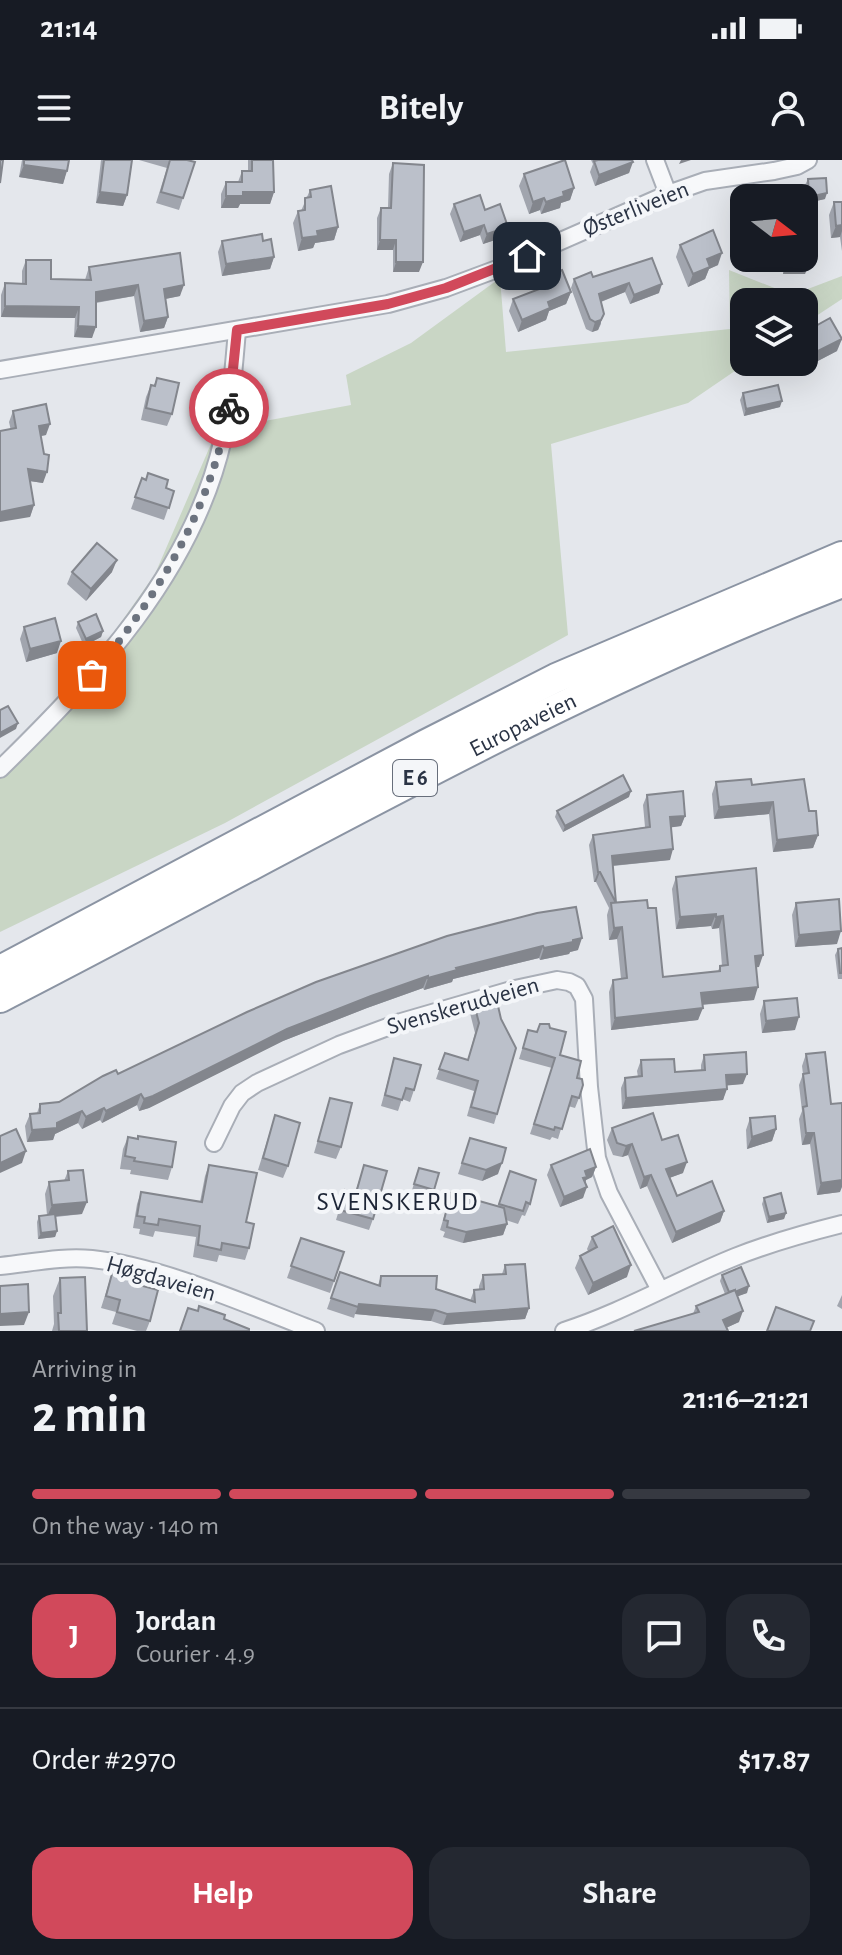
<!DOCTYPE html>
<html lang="en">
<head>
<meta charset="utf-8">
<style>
	body { margin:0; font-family:"Alegreya Sans",sans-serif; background:#242831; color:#f1f3f6; height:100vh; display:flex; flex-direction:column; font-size:30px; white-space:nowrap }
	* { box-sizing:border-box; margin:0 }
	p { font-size:26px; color:#9ea1a6 }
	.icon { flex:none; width:44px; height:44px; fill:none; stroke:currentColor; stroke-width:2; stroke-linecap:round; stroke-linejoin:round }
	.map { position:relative; height:1171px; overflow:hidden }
	.side { display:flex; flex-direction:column; background:#171b24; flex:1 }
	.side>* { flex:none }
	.needle { width:52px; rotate:106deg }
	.controls { position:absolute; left:730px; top:24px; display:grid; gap:16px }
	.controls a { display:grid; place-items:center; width:88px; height:88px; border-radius:16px; background:#171b24; box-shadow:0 8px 32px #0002; font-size:40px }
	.pin { position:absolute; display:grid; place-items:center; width:68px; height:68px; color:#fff; margin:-34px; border-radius:16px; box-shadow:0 4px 12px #0006 }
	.courier { position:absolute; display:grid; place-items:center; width:80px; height:80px; margin:-40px; border:6px solid #d1495b; border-radius:50%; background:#fff; color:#222; box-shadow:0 2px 10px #0007 }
	.summary em { font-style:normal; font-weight:700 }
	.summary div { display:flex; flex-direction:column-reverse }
	.summary { display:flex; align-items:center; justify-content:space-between; height:136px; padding:0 32px }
	h1 { font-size:52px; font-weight:700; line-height:60px }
	.bar { display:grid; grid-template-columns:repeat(4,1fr); gap:12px 8px; align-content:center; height:96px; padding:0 32px }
	.bar i { height:10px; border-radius:6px; background:#363941 }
	.bar .current { background:#d1495b }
	.bar p { grid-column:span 4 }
	.line { display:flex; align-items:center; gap:20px; padding:0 32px; border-top:2px solid #363941 }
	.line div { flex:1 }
	.round { display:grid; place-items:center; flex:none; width:84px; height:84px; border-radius:24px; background:#242831 }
	.cta { display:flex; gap:16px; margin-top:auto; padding:16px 32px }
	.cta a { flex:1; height:92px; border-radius:24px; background:#d1495b; color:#fff; font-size:32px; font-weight:700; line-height:92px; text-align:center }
	.cta a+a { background:#242831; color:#f1f3f6 }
	.status { display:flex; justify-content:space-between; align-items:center; height:56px; padding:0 40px; background:#171b24; direction:ltr }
	.status svg { height:22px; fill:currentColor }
	header { display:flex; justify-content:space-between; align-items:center; height:104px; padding:0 32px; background:#171b24; font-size:36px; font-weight:700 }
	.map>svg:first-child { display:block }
	.green { fill:#c9d6c5 }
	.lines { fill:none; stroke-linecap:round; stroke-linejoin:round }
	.minor-casing { stroke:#a9aeb7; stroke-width:20 }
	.trunk-casing { stroke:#8b94a3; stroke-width:32 }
	.minor { stroke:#f7f8fa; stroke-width:16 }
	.trunk { stroke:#fff; stroke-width:28 }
	.wall { fill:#a1a5ae }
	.shaded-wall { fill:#83868d }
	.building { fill:#bbc0ca; stroke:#83868d; stroke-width:2 }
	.done { stroke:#6c737f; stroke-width:8; stroke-dasharray:0 14.4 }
	.route { stroke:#d1495b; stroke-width:10 }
	.labels { text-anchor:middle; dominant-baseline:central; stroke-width:8; stroke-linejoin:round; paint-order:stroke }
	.shield { fill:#f4f6f9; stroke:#676e7b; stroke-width:2 }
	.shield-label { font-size:22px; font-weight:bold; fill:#2b3445 }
	.street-label { font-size:24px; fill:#2b3445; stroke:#f4f6f9 }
	.neighbourhood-label { font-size:26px; letter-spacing:2px; fill:#1d2536; stroke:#f4f6f9 }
</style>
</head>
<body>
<div class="status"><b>21:14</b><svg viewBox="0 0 49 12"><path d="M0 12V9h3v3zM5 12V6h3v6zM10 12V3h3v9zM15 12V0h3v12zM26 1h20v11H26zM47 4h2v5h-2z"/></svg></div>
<header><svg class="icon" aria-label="menu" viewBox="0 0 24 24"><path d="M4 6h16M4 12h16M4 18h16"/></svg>Bitely<svg class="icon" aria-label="person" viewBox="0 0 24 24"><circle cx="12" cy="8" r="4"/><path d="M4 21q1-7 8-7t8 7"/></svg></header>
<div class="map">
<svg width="842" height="1171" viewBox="0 0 842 1171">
	<rect width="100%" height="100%" fill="#e4e7ec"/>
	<path class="green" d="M729,110L792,135L842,116V139L804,164V142H744V202H748L688,243L551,284L568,475L225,663L0,772V608L79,522L155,414L217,270L351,245L346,215L411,183L500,118L506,192L730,169Z"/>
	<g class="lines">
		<g class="minor-casing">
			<g id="minor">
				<path d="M655,0L668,34"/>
				<path d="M0,210L388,144L446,128L497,109L668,34L705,21L774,11L797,6L808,0"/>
				<path d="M0,609C94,517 193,412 223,279C231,243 234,207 237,170"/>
				<path d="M214,983L232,946L242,933L257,923L339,885L401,862L515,829L557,820L569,822L577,826L584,839L589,927L597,998L609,1033L660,1130"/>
				<path d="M0,1106C31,1103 61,1096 92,1099C161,1106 250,1146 316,1171"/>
				<path d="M564,1171C623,1152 678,1120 735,1097C770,1083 806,1073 842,1064"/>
			</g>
		</g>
		<g class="trunk-casing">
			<g id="trunk">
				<path d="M0,810L426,584L556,518L842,396"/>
				<path id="s1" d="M0,838C279,695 549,536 842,423"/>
			</g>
		</g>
		<use href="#minor" class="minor"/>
		<use href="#trunk" class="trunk"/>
	</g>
	<g class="wall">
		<path d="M22,0H69L63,24L19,17Z"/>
		<path d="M101,0H132L127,35L123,46L96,43Z"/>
		<path d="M139,0H187L183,38L179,50L156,43L167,8Z"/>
		<path d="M248,0H273L274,32L270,44H240L238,48H221V34L226,22H238L242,11H248Z"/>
		<path d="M591,0H632L629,13L595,26L590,12L593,4Z"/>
		<path d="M393,3L419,112H393V90H377V58L381,48H388L389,14Z"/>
		<path d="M524,14L574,28L570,40L561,43L560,48L541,54L540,50L529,54L519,26Z"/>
		<path d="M808,19L825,39L807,43L805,25Z"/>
		<path d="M310,30L338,67L334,80L315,83L313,88L298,91L293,63L298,51H301Z"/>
		<path d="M834,42H842V91L840,77L831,78L829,55Z"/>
		<path d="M454,44L485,50L504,77L483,84L480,75L460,82L450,54Z"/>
		<path d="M744,78V98H804L809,102L805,114H783V106L738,103L740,89Z"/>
		<path d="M222,81H263L274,97L270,109L222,116L218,92Z"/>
		<path d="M680,85L718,105L709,109L705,119L688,127L676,97Z"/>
		<path d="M652,98L659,133L630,144L625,132L601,142V164L598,170L592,172L586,169L571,128L574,119L593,117Z"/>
		<path d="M26,100L51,119L85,120L89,107L180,136L165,139L168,157L164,168L140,172L134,136L96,143L92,178L74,177L75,158L1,157V135L5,123L22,124V111Z"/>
		<path d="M538,120L571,132L566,144L549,151L546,160L518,172L509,151L513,139L534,131Z"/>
		<path d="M805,172L837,191L812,204L804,190Z"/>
		<path d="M157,218L172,254L167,266L141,260L146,237L151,225H154Z"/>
		<path d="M743,233L780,247L744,256L740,240Z"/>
		<path d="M13,251L46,275L41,276L43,323L30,321L34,345L30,357L9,262Z"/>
		<path d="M142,318L174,331L164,360L131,349Z"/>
		<path d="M72,412H112L86,441L67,424Z"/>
		<path d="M78,462L103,471L101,477L84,486L76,468Z"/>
		<path d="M24,467L57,493L26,502L20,479Z"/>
		<path d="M716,622L752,625L809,651L818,675L813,688L773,692L769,654L714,659L712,634Z"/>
		<path d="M647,635L685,656L681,666L671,667L670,700L613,706L616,743L648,748L663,817L718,811L720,806H722L719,768L712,769L711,766L676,769L672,729L676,717L756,708L759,807H756L754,840L702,845L698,860L611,870L609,832L613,820L621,819L617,779L609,780L607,755L609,748L596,722H594L589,685L593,675L645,667L643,645Z"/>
		<path d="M629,637L563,672L555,657L557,651Z"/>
		<path d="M796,743L837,784L795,787L792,755Z"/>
		<path d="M447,776L578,790L570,792L569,794L540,800L539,798L453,819L452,822L424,830L423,828L367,848L283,881L149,948L139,951L137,945L102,963L100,960L82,969L78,963L55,974L53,980L27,982L25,966L30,954L37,953L40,944L59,942L118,914Z"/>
		<path d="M842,788V819H838L835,795L838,789Z"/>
		<path d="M496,837L497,954L494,964L467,956L474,931L436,919L445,893L468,900L475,873L470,853L474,844Z"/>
		<path d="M764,841L795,870L762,873L760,854Z"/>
		<path d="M528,870L560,895L577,918L579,938L575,948L568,946L558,979L552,977L550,980L530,974L552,908L519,899Z"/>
		<path d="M806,894L840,1032L817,1035L810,984L802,985L799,959L802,951L799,925L803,914L802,906Z"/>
		<path d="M704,895L743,924L727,925L723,940L622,949L621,928L625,918L638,917L637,911L641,900L675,912L701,910V905Z"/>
		<path d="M394,898L414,930L410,942L402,939L398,951L381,946Z"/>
		<path d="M330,938L341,987L336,999L314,993Z"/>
		<path d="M275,955L288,1006L283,1018L258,1010Z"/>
		<path d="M750,958L776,969L772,981L747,989L746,970Z"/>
		<path d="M612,968L662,980L683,1013L669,1018L677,1036L724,1051L720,1062L672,1083L647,1026L640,1029L628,995L622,997L613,995L607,980Z"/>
		<path d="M128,977L172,1007L168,1020L130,1014L131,1010L120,1009L123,989Z"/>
		<path d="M470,978L498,1014L482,1021L458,1014Z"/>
		<path d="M209,1005L246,1062L249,1088L245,1100L219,1095L217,1102L193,1097L196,1077L155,1071L153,1077L139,1074L140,1069L133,1068L137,1044L141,1032L200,1042L205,1016Z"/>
		<path d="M364,1005L373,1059L369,1070L336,1060L345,1030L355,1033Z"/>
		<path d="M551,1005L596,1007L592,1017L586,1020L583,1038L560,1047L547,1015Z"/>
		<path d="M419,1008L439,1013L432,1036L412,1030Z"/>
		<path d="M68,1011L82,1054L56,1057L57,1071L55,1077L38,1079L37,1062L39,1056L47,1055L45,1034L49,1022L64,1021Z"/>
		<path d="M510,1011L530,1044L525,1056L522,1055L518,1064L506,1060L507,1064L503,1075L463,1083L443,1077L445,1072L440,1070L451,1033L498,1046Z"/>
		<path d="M764,1038L786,1053L784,1059L767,1063L762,1044Z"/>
		<path d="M592,1077L627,1117L588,1135L575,1108L580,1096L588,1091L587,1089Z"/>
		<path d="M301,1078L344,1092L330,1133L287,1118Z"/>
		<path d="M505,1105L529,1148L525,1159L443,1165L431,1161L355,1154L354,1158L327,1149L340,1112L378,1125L381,1116L436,1129L470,1141L474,1130L479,1129V1126L483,1115L502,1114Z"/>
		<path d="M113,1110L132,1123L150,1161L146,1171H137L112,1164L116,1152L101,1148Z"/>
		<path d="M722,1115L747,1133L737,1136L739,1162L726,1168L693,1154L696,1146L725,1134L720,1121Z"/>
		<path d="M60,1118L87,1171H52L54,1164L53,1136Z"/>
		<path d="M842,1135V1149L837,1146Z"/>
	</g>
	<g class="shaded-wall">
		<path d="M681,0H691L679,4Z"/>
		<path d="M633,2L629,13L595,26L599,15Z"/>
		<path d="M24,5L67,11L63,24L19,17Z"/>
		<path d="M574,28L570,40L561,43L560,48L541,54L546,42L563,32Z"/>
		<path d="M100,32L127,35L123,46L96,43Z"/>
		<path d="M243,32H274L270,44H240L238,48H221L226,36Z"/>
		<path d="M827,33L825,39L807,43L809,37Z"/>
		<path d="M544,38L540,50L529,54L533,42Z"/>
		<path d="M484,65L480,75L460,82L464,72Z"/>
		<path d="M842,65V71L840,77L831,78L836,66Z"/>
		<path d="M338,67L334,80L315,83L313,88L298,91L302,78L317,71Z"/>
		<path d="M508,67L504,77L483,84L487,74Z"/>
		<path d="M380,80H396L393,90H377Z"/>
		<path d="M742,92H744V98H786L783,106L738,103Z"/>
		<path d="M722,93L718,105L709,109L705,119L688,127L693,114L707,99Z"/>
		<path d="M274,97L270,109L222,116L226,104Z"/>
		<path d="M396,102H423L419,112H393Z"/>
		<path d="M809,102L805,114H783L788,103Z"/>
		<path d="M629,123L625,132L595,144L599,134Z"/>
		<path d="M662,124L659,133L630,144L634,135Z"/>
		<path d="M138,125L134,136L92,143L96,132Z"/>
		<path d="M184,125L180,136L160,140L164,129Z"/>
		<path d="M571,132L566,144L549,151L546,160L518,172L522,160L548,142Z"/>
		<path d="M5,146L79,147L75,158L1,157Z"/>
		<path d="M604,154L598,170L592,172L595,162Z"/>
		<path d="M168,157L164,168L140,172L144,161Z"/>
		<path d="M78,166L96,167L92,178L74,177Z"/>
		<path d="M842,179L837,191L812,204L816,192Z"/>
		<path d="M782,241L780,247L744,256L746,249Z"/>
		<path d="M50,264L46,275L35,277L39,266Z"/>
		<path d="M28,309L47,312L43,323L23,320Z"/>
		<path d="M34,345L30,357L0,362V352Z"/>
		<path d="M117,400L112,412L86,441L91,429Z"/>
		<path d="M103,471L101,477L84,486L86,479Z"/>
		<path d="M61,481L57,493L26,502L30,489Z"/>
		<path d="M18,563L16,569L0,578V573Z"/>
		<path d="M631,631L629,637L563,672L565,666Z"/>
		<path d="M773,642L769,654L714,659L719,647Z"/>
		<path d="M685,656L681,666L667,668L670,657Z"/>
		<path d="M818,675L813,688L773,692L777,680Z"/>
		<path d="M673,689L670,700L609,706L612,696Z"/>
		<path d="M598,712H600L596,722H594Z"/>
		<path d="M716,754L711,766L676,769L680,757Z"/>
		<path d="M723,756L719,768L712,769L716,757Z"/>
		<path d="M622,767L617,779L609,780L614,768Z"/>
		<path d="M841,771L837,784L795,787L799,775Z"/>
		<path d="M582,778L578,790L570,792L569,794L540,800L544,788Z"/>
		<path d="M543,786L539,798L453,819L452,822L424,830L428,818L456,808Z"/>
		<path d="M763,795L759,807L750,808L755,796Z"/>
		<path d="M428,816L423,828L367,848L283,881L149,948L139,951L144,939L287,869L371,836Z"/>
		<path d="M758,827L754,840L697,845L701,833Z"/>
		<path d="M703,848L698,860L611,870L615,858Z"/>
		<path d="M799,857L795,870L762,873L766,861Z"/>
		<path d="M747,914L743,924L722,926L726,915Z"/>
		<path d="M727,929L723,940L622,949L626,938Z"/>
		<path d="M141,934L137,945L102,963L106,951Z"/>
		<path d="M104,948L100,960L82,969L86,957Z"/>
		<path d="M82,951L78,963L55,974L53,980L27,982L32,970L57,963Z"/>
		<path d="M776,969L772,981L747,989L752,977Z"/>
		<path d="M806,973H814L810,984L802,985Z"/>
		<path d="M632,984L628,995L622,997L626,986Z"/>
		<path d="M26,991L22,1003L0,1013V1003Z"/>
		<path d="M687,1002L683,1013L661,1021L666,1009Z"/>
		<path d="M502,1003L498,1014L482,1021L486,1010Z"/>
		<path d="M596,1007L592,1017L586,1020L583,1027L579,1029L585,1011Z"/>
		<path d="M842,1012V1027L840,1032L817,1035L821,1023Z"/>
		<path d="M651,1015L647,1026L640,1029L644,1017Z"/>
		<path d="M587,1027L583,1038L560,1047L564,1037Z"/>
		<path d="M87,1042L82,1054L47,1057L52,1045Z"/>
		<path d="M724,1051L720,1062L672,1083L676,1072Z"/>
		<path d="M786,1053L784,1059L767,1063L769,1057Z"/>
		<path d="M507,1064L503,1075L463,1083L466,1072Z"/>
		<path d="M57,1071L55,1077L38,1079L41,1073Z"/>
		<path d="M631,1105L627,1117L588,1135L593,1123Z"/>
		<path d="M749,1126L747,1133L728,1140L730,1134Z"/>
		<path d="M359,1144L435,1150L431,1161L355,1154Z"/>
		<path d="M529,1148L525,1159L443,1165L447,1154Z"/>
		<path d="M743,1151L739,1162L719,1171L723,1160Z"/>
		<path d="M29,1152L24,1165L0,1166V1154Z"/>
	</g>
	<g class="building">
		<path d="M0,0H3L0,23Z"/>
		<path d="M24,0H69L67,11L24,5Z"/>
		<path d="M104,0H132L127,35L100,32Z"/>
		<path d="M170,0H187L195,2L183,38L161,32Z"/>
		<path d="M252,0H273L274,32H243V36H226V22H242V11H252Z"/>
		<path d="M565,0L574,28L563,32L564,36L546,42L544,38L533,42L524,14Z"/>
		<path d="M598,0H632L633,2L599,15L594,1Z"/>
		<path d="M393,3L424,5L423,102H396V80H380L381,48H391Z"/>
		<path d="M826,18L827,33L809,37L808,19Z"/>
		<path d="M331,26L338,67L317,71L318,76L302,78L298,51L305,50V38L311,37L310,30Z"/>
		<path d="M480,35L485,50L500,44L508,67L487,74L484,65L464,72L454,44Z"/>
		<path d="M834,42H842V65L836,66Z"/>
		<path d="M809,62V102L788,103L787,98H804V63Z"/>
		<path d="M713,70L722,93L707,99L710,107L693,114L680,85Z"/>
		<path d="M262,74L263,81L271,79L274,97L226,104L222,81Z"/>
		<path d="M180,93L184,125L164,129L168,157L144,161L138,125L96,132V167L78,166L79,147L5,146V123L26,124V100H51V119L91,120L89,107Z"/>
		<path d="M652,98L662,124L634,135L629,123L599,134L604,154L601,160L595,162L590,159L574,119L591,112L593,117Z"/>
		<path d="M562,110L571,132L548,142L550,148L522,160L513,139L542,128L538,120Z"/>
		<path d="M830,158L842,179L816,192L805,172Z"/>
		<path d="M157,218L179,223L172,254L146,248L151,225L155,226Z"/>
		<path d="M778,225L782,241L746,249L743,233Z"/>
		<path d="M46,244L50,264L39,266L44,294L49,295L47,312L28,309L34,345L0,352V271L16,268L13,251Z"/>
		<path d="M148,313L168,320L166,328L174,331L169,348L135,337L142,318L146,320Z"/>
		<path d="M97,383L117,400L91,429L72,412Z"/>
		<path d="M96,454L103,471L86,479L78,462Z"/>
		<path d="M55,458L61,481L30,489L24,467Z"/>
		<path d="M8,546L18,563L0,573V550Z"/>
		<path d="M623,615L631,631L565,666L557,651Z"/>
		<path d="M751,619L752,625L804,619L809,651H816L818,675L777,680L773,642L719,647L716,622Z"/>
		<path d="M683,631L685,656L670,657L673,689L612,696L616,743L600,712H598L593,675L650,667L647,635Z"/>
		<path d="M756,708L763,795L755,796L758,827L701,833L703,848L615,858L613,820L627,818L622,767L614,768L611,743L647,740L648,748H656L663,817L720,811V806L728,805L723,756L716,757V754L680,757L676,717Z"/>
		<path d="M839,739L841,771L799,775L796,743Z"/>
		<path d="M576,747L582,778L573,780V782L544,788L543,786L456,808L457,810L428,818V816L371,836L287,869L153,936L144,939L141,934L106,951L104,948L86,957L82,951L57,963V968L32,970L30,954L40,953V944L59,942L103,916L116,910L118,914L247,852L316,822L447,776L537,753Z"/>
		<path d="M842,788V813H840L838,789Z"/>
		<path d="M496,837L501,859L516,888L497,954L471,947L478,921L439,909L445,893L468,900L479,863L474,844Z"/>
		<path d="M797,838L799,857L766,861L764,841Z"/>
		<path d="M540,864H549L550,868L566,872L560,895L581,901L577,918L582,919L583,925L579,938L572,936L562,969L555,967L554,970L534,964L555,898L523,888L528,870L537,872Z"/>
		<path d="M746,892L747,914L726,915L727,929L626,938L625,918L642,916L641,900L674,899L675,912L705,910L704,895Z"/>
		<path d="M825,892L831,944L842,943V1020L821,1023L814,973H806L803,947L807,946L803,914L809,913L806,894Z"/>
		<path d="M394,898L421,905L414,930L406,928L402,940L385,935Z"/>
		<path d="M330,938L352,943L341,987L318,981Z"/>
		<path d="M653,953L662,980L678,975L687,1002L666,1009L677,1036L712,1021L724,1051L676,1072L651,1015L644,1017L632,984L626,986L617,983L612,968Z"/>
		<path d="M275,955L300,963L288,1006L263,998Z"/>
		<path d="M775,956L776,969L752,977L750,958Z"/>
		<path d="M16,969L26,991L0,1003V976Z"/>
		<path d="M138,976L176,982L172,1007L134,1001L135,998L125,996L128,977L138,979Z"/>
		<path d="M470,978L506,988L502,1003L486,1010L462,1003Z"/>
		<path d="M590,989L596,1007L585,1011L587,1017L583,1018L587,1027L564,1037L551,1005Z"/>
		<path d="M209,1005L257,1013L246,1062L254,1064L249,1088L222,1083L221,1090L198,1085L200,1066L159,1059L158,1065L144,1063L145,1057L137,1056L141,1032L202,1042Z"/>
		<path d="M364,1005L387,1011L373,1059L340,1050L345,1030L356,1033Z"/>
		<path d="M419,1008L439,1013L434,1030L414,1024Z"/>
		<path d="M83,1010L87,1042L52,1045L49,1022L69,1020L68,1011Z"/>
		<path d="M510,1011L536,1020L530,1044L526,1042L523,1051L499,1044Z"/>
		<path d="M451,1033L504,1048L507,1064L466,1072L447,1067L448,1061L444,1060Z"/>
		<path d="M781,1033L786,1053L769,1057L764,1038Z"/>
		<path d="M55,1054L57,1071L41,1073L39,1056Z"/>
		<path d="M613,1066L631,1105L593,1123L580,1096L597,1087L592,1077Z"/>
		<path d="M301,1078L344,1092L334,1121L291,1106Z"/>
		<path d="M525,1104L529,1148L447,1154L435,1150L359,1144L358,1147L331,1138L340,1112L380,1126L381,1116H437L436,1129L475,1142L474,1130L484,1129L483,1115L506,1114L505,1105Z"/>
		<path d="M741,1107L749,1126L735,1132V1130L729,1132L722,1115Z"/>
		<path d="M113,1110L134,1116L132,1123L158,1130L150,1161L117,1152L120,1140L106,1136Z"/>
		<path d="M85,1117L87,1171H59L58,1153H61L60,1118Z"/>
		<path d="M28,1124L29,1152L0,1154V1126Z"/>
		<path d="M735,1130L743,1151L723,1160L728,1171H634L699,1152L696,1146Z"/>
		<path d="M199,1146L225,1155L224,1159L249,1169V1171H180L188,1148L198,1151Z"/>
		<path d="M776,1147L814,1161L810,1171H767Z"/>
	</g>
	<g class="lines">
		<path class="done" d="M92,515C158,436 210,351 229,248"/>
		<path class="route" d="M229,248L237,170L388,144L446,128L527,96"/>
	</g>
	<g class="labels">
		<rect class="shield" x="393" y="600" width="44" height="36" rx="6"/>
		<g class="shield-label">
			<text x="415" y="618">E 6</text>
		</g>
		<g class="street-label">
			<text transform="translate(636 49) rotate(-22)">Østerliveien</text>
			<text stroke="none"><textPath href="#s1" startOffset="590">Europaveien</textPath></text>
			<text transform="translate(463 846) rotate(-16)">Svenskerudveien</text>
			<text transform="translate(161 1119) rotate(16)">Høgdaveien</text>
		</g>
		<g class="neighbourhood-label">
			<text x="398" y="1042">SVENSKERUD</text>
		</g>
	</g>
</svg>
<div class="controls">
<a><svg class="needle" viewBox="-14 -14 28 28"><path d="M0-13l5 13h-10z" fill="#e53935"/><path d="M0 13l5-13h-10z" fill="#9ea1a6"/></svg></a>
<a><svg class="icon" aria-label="layers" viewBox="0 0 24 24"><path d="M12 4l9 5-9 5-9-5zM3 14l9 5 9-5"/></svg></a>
</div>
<div class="pin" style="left:92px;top:515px;background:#ea580c"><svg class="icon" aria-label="bag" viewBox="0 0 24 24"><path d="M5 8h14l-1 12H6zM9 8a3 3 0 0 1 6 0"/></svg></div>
<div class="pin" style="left:527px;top:96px;background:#1f2937"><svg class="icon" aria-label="home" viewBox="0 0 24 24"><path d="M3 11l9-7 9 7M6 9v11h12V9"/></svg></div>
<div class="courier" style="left:229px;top:248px"><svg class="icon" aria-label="bike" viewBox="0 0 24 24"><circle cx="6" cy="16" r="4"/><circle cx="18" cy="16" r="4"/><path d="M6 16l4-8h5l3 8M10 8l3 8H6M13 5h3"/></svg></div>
</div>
<section class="side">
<div class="summary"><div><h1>2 min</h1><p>Arriving in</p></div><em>21:16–21:21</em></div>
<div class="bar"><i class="current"></i><i class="current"></i><i class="current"></i><i></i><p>On the way · 140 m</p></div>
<div class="line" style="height:144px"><b class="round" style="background:#d1495b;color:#fff">J</b><div><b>Jordan</b><p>Courier · 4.9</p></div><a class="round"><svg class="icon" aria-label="chat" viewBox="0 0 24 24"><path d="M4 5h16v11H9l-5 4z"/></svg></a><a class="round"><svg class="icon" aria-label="phone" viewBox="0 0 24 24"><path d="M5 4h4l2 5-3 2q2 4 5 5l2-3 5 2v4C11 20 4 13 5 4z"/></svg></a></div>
<div class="line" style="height:104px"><div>Order #2970</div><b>$17.87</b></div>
<div class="cta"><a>Help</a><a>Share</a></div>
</section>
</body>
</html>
